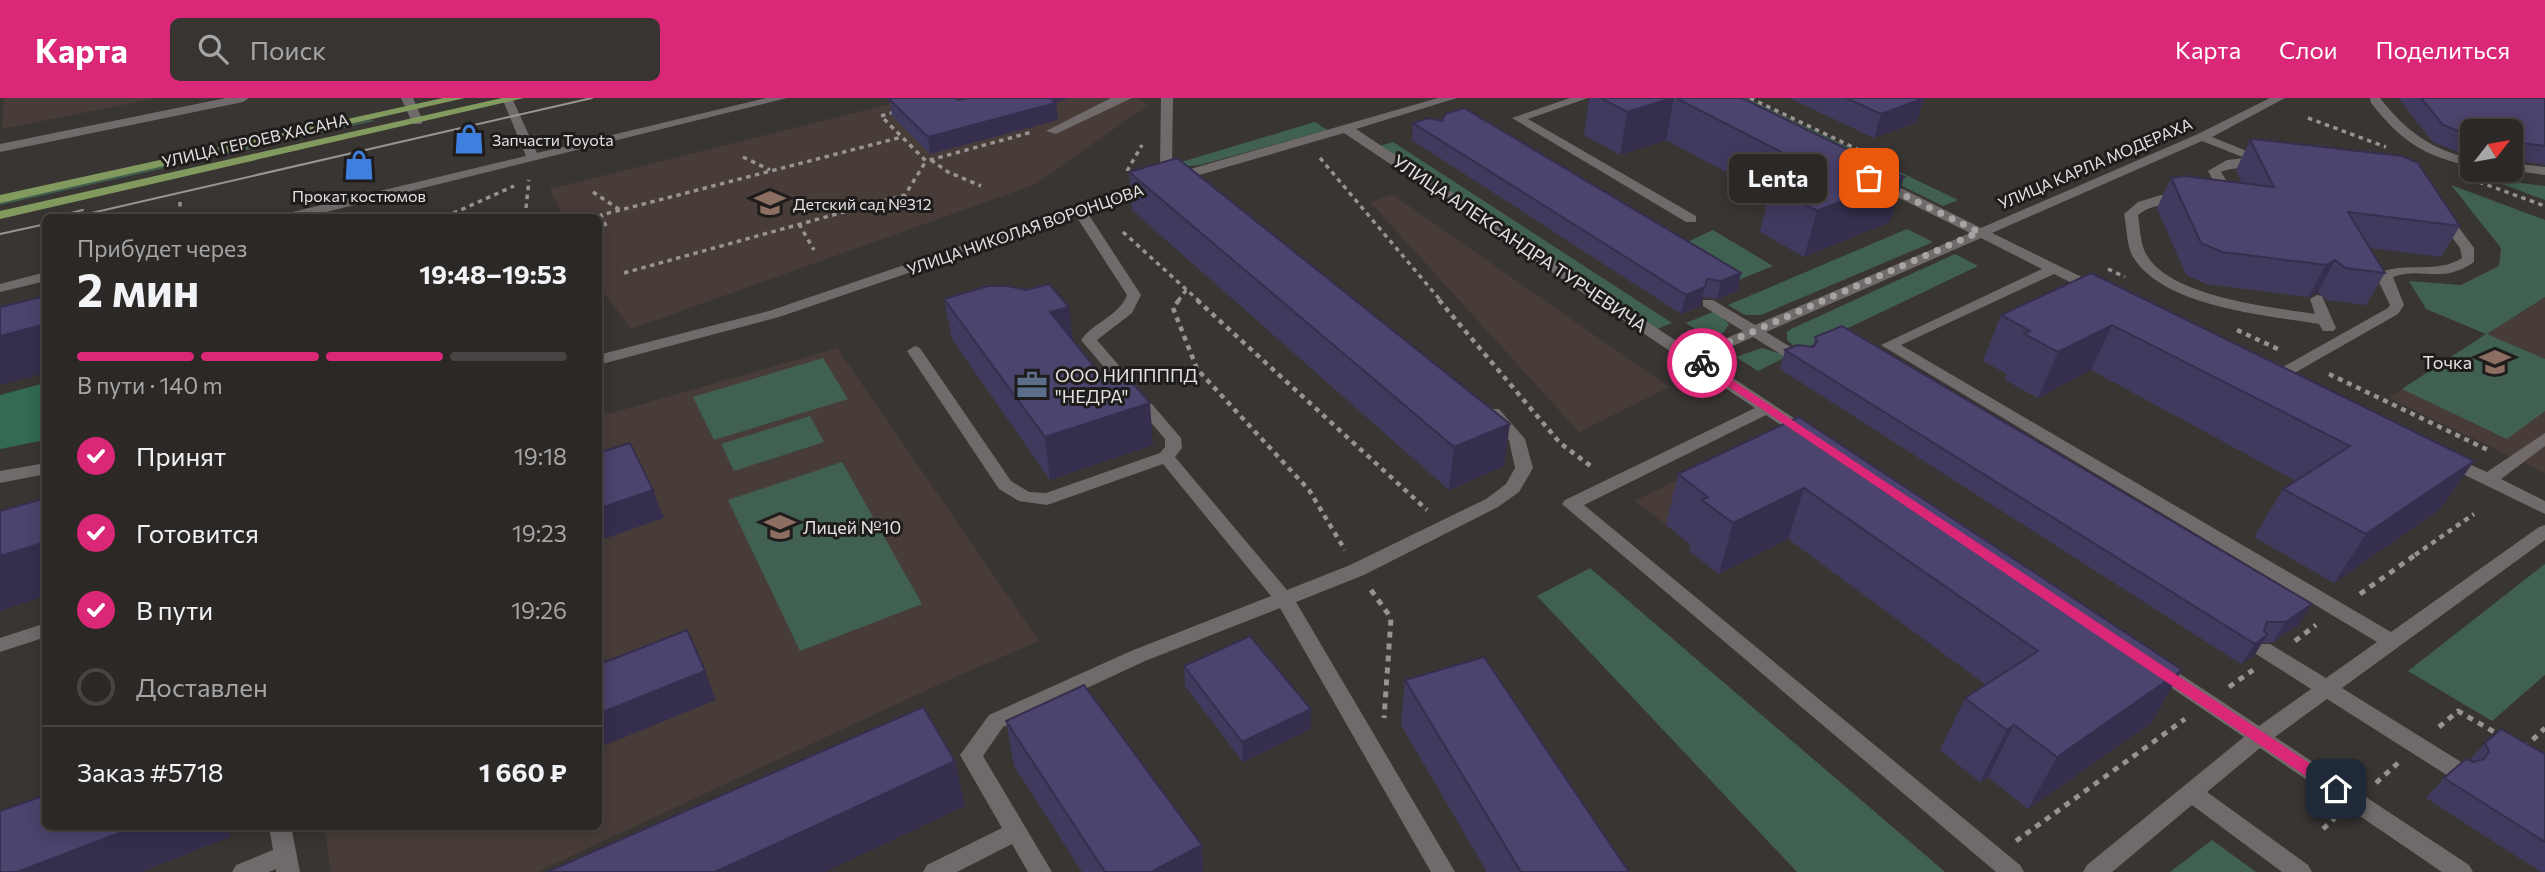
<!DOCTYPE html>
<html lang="ru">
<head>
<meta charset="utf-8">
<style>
	body { margin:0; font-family:Commissioner,sans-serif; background:#373432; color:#f1f3f6; height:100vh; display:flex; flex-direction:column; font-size:26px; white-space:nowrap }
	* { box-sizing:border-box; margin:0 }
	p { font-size:23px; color:#a6a6a7 }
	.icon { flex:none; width:38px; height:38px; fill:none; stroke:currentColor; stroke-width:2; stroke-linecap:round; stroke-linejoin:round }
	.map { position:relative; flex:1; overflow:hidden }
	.drawer { position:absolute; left:42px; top:116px; width:560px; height:616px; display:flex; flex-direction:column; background:#2b2826; border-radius:10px; box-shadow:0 4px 18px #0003,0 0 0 2px #474443 }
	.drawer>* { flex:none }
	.needle { width:46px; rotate:59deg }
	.buttons { position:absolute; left:2460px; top:21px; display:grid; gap:14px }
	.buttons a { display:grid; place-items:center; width:63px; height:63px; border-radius:10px; background:#2b2826; box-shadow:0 4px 18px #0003,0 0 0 2px #474443; font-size:35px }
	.pin { position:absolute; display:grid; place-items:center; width:60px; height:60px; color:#fff; margin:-30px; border-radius:14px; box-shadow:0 4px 10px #0006 }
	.courier { position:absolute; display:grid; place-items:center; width:70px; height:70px; margin:-35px; border:5px solid #db2777; border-radius:50%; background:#fff; color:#222; box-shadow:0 2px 9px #0007 }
	.bubble { position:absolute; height:49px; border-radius:10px; background:#2b2826; box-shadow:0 4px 18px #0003,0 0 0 2px #474443; font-size:23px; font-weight:700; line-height:49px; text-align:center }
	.summary em { font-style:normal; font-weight:700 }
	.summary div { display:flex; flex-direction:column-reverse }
	.summary { display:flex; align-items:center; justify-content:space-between; height:119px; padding:0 35px }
	h1 { font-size:46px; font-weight:700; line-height:52px }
	.bar { display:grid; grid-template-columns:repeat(4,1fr); gap:10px 7px; align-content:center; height:84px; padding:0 35px }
	.bar i { height:9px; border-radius:5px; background:#474443 }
	.bar .on { background:#db2777 }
	.bar p { grid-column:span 4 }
	.line { display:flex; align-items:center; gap:18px; padding:0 35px; border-top:2px solid #474443 }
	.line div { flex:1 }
	ol { padding:0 35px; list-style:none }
	li { display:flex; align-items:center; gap:21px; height:77px }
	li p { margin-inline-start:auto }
	li .icon { padding:7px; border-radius:50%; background:#db2777; color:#fff; stroke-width:4 }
	li:last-child { color:#a6a6a7 }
	li i { width:38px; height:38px; border:4px solid #474443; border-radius:50% }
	header { display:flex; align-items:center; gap:42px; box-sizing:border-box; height:98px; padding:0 35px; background:#db2777; color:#fff }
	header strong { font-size:33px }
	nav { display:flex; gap:38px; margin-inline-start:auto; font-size:24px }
	.search { width:490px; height:63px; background:#373432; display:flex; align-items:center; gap:18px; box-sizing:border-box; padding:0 24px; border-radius:10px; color:#a6a6a7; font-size:26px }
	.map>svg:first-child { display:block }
	.built { fill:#473c38 }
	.green { fill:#406151 }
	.forest { fill:#336a51 }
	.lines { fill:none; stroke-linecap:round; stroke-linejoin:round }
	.path-far2 { stroke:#969391; stroke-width:3.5; stroke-dasharray:4.5 4.5; stroke-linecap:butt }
	.path-far1 { stroke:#969391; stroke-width:4.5; stroke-dasharray:5 5; stroke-linecap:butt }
	.path { stroke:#969391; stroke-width:5; stroke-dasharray:6 6; stroke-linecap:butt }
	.minor { fill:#706b6a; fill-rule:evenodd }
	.major { fill:#829a5e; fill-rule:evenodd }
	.tram { stroke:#989593; stroke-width:2 }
	.wall { fill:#413a5f }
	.shaded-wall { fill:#352f4d }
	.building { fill:#4c436e; stroke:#352f4d; stroke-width:2 }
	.route { fill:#db2777 }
	.done { stroke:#a8a4a3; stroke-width:7; stroke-dasharray:0 12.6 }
	.labels { text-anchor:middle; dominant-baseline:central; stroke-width:6; stroke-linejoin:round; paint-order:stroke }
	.far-poi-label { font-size:16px; fill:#e3e0df; stroke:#1f1d1c; text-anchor:start }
	.far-street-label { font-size:16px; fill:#e3e0df; stroke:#1f1d1c }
	.street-label { font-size:18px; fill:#e3e0df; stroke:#1f1d1c }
	.poi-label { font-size:18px; fill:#e3e0df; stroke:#1f1d1c; text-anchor:start }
</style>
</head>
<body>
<header>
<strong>Карта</strong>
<div class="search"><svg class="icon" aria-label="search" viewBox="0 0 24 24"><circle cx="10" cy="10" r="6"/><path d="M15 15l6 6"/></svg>Поиск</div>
<nav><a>Карта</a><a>Слои</a><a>Поделиться</a></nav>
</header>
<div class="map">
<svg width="2545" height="774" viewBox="0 0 2545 774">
	<rect width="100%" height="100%" fill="#393533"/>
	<g class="built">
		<path d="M4,0H158L2,31Z"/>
		<path d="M914,0H1139L1148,7L1036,86L631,231L599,189L598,119H563L550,91Z"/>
		<path d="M1393,97L1669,289L1579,334L1370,104Z"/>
		<path d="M2545,199V375L2389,300L2487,236Z"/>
		<path d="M837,250L1039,543L942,585L537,774H331L324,728H598L599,313L612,315Z"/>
		<path d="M1751,347L1784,370L1666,427L1634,403Z"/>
	</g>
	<g class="green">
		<path d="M1722,0H1746L1958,102L1943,108Z"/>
		<path d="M370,22L374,23L0,107V104Z"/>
		<path d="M1315,24L1327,32L1200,67L1189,68L1178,65Z"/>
		<path d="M1393,44L1672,225L1657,231L1380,48Z"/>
		<path d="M2489,81L2545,88V102Z"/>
		<path d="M2451,87L2545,122V199L2487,236L2545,261V313L2507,341L2402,291L2486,236L2426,211L2409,183L2461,187L2499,168L2501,150Z"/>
		<path d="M1907,131L1933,144L1761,217H1745L1728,207Z"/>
		<path d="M1713,132L1773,168L1726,187L1685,145Z"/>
		<path d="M1955,156L1978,168L1800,253L1787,242V234L1791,231Z"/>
		<path d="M1715,213L1729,226L1724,234L1710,241L1686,225Z"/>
		<path d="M1762,250L1788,258L1758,273L1736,259Z"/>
		<path d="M823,260L848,301L714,342L693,299Z"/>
		<path d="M810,318L824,344L734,373L721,346Z"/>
		<path d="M842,364L922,506L800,553L728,402Z"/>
		<path d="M2545,466V577L2492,623L2408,573Z"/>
		<path d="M1590,470L1944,773L1945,774H1797L1537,498Z"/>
		<path d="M2212,742L2256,774H2170Z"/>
	</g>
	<path class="forest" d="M45,285V342L0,351V297Z"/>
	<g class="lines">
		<g class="path-far2">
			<path d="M1750,0L1882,63"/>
			<path d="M894,14L881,18L926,63L1032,34"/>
			<path d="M2308,20L2386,49"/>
			<path d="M743,59L770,72"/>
			<path d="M1320,60L1441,203"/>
			<path d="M931,62L948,74L981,88"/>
			<path d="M1127,73L1142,47"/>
			<path d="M2479,84L2545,108"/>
			<path d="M593,94L620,112"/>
			<path d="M180,104V111"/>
			<path d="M445,119L514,88"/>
			<path d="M525,119L529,82"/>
			<path d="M799,126L814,152"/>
			<path d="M606,128L601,117L902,39"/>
			<path d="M1123,134L1199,203"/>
			<path d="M2108,171L2125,179"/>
			<path d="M624,175L905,97L926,63"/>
			<path d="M1178,203L1187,191"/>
		</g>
		<g class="path-far1">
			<path d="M1179,202L1173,210L1197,271L1309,392L1345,452"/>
			<path d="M1197,202L1427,412"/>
			<path d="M1439,202L1560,345L1592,369"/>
			<path d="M2237,232L2280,252"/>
			<path d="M2329,276L2488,352"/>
			<path d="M2415,457L2474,416"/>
		</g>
		<g class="path">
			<path d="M1371,492L1391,520L1384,620"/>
			<path d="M2360,496L2418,455"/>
			<path d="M2295,543L2316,527"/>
			<path d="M2229,589L2253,572"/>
			<path d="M2439,629L2458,613L2501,638"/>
			<path d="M2524,650L2545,630"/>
			<path d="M2376,685L2398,665"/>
			<path d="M2323,731L2335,720"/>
			<path d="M2016,743L2185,621"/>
		</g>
		<g class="minor">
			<path d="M226,0H249L243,4L0,54V46Z"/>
			<path d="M401,0H413L423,23L421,26H413Z"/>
			<path d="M502,0L513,2L537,55L766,0H787L306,119H282L284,116L526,58Z"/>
			<path d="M1111,0H1132L1056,36L1046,33Z"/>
			<path d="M1161,0H1173L1172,65L1180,74L1438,0H1457L1356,31L1693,254L1743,233L1703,208V202H1713L1755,227L1970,135L1873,87V81H1883L1981,130L2198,36L2270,0H2285L2212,39L2269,62C2258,70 2236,68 2221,74L2235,96L2229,106H2219L2217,103L2221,96L2208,73L2227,62L2245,60L2202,43L1992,135L2100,188V194H2090L2054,176L1901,247L2391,534L2539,429L2545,427V442L2342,590L2466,667L2469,673L2466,679L2458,682L2450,679L2327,601L2275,639L2469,767L2473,774H2442L2260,650L2207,694L2308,767L2312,774H2282L2192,707L2112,774H2083L2087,767L2244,639L2151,576L2148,571L2151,566L2158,564L2165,566L2259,628L2311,591L2256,556L2253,551L2256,546H2270L2326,580L2377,544L1881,247L2042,171L1981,140L1766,234L1807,259L1809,262L1807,265H1795L1753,239L1704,261L1815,334L1817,338L1815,342H1803L1766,317L1584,407L2020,767L2024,774H1996L1562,406L1565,402L1755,310L1344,35L1182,82L1087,114L1141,197L1132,215L1097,242L1181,340L1182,350L1175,359L1287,492L1350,467L1486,401L1506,386L1515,370L1509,342L1487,319L1485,315L1487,311H1499L1525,341L1533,370L1519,394L1498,409L1364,477L1296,504L1455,774H1431L1280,510L1145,563L1003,629L983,658L1052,774H1028L1012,746L957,774H923L927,767L1002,730L960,657L989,617L1131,553L1271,498L1163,366L1047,407L1019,403L999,391L907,253L915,248L920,250L1011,383L1029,394L1046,395L1160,355L1165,349V341L1081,242C1094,224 1119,218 1127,197L1076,118L779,219L598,267V257L769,213L1169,77L1160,66Z"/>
			<path d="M1570,0H1588L1528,21L1696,118V124H1686L1512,20Z"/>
			<path d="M2370,0H2380C2406,33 2431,52 2473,61V69C2424,58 2402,44 2371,5Z"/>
			<path d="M2511,65L2545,69V77L2507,72H2511Z"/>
			<path d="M2161,97L2183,98L2190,102C2177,112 2159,100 2138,117C2140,129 2140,143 2145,154C2167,199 2271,209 2315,216L2310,201L2317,197L2322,198L2336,230L2333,233H2323L2319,226C2265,217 2164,209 2133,159C2126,146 2127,130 2124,116L2138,104Z"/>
			<path d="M2443,114L2448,115L2474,150V164C2441,187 2423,168 2393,179L2404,207L2398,216L2284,281H2272L2270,278L2272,275L2388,210L2390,207L2378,182L2381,174C2408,164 2437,176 2462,160L2460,150L2436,118Z"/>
			<path d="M46,174V183L0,194V186Z"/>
			<path d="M2545,335V348L2501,381L2545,403V416L2442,366L2439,362L2448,357L2487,374Z"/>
			<path d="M46,365V376L0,385V373Z"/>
			<path d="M46,525V539L0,554V540Z"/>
			<path d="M269,728H291L300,774H276V771L269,774H232L236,767L273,752Z"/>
		</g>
		<g class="major">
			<path d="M443,0H465L0,105V97Z"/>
			<path d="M502,0H524L0,121V113Z"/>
		</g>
		<g class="tram">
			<path d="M54,119L83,112"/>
			<path d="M74,119L592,0"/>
			<path d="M0,136L46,126"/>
		</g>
	</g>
	<g class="wall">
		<path d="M963,0H1070L1055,4L1056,5L1058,22L930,56L892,18L889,1L958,2L964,1Z"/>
		<path d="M1589,0H1742L1890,124L1804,159L1760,134L1769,97L1666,42L1620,57L1584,37Z"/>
		<path d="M1789,0H1924L1917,24L1874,40Z"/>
		<path d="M2398,0H2545V67L2511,62V33H2473V60L2433,44Z"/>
		<path d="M1413,25L1741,175L1737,193L1717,201L1703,199L1700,208L1681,216L1412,42Z"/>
		<path d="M2250,42L2460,128L2441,159L2370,150L2385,175L2366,207L2327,202L2318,194L2308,199L2206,186L2186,177L2157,110L2171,80L2242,85L2236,72Z"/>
		<path d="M1129,74L1504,368L1449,392L1132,112Z"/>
		<path d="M2091,175L2474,363L2440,411L2334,485L2254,439L2283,391L2296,383L2091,272L2038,300L2005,282L2007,276L1983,263L2001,217Z"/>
		<path d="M944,201L1073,242L1153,347L1050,382L952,241Z"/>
		<path d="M1815,239L2299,526L2273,544L2262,545L2254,558L2241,566L1780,271L1785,252L1813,249Z"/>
		<path d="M1799,319L2151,625L2028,711L1988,679L1980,684L1940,652L1965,600L1986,587L1788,441L1719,476L1689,453L1691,447L1666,427L1678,376Z"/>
		<path d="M1184,568L1311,611V631L1243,664L1185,588Z"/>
		<path d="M1405,582L1629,774H1487L1401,627Z"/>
		<path d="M1006,623L1202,747L1203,774H1082L1014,668Z"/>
		<path d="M2485,645L2545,656V774H2541L2426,700L2444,680L2470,662Z"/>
	</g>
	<g class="shaded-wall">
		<path d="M1040,0H1070L1041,8Z"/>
		<path d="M1672,0H1674L1666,42L1620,57L1627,14Z"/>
		<path d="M1924,0L1917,24L1874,40L1881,16Z"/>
		<path d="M1056,5L1058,22L930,56L928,39Z"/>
		<path d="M2522,45L2511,62V60L2519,48Z"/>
		<path d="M1904,79L1890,124L1804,159L1817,113Z"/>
		<path d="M2335,162L2318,194L2308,199L2326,167Z"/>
		<path d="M1741,175L1737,193L1717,201L1721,183Z"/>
		<path d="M1707,181L1700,208L1681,216L1686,197Z"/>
		<path d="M1069,209L1074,250L1050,214Z"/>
		<path d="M46,226V275L0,287V238Z"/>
		<path d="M2112,227L2091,272L2038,300L2058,254Z"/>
		<path d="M1150,305L1153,347L1050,382L1045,339Z"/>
		<path d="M1510,326L1504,368L1449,392L1454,349Z"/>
		<path d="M2474,363L2440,411L2334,485L2366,436Z"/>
		<path d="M1804,390L1788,441L1719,476L1733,425Z"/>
		<path d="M653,392L664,420L598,443V411Z"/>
		<path d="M46,444V498L0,513V458Z"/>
		<path d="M2312,506L2299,526L2273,544L2286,524Z"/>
		<path d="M2267,537L2254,558L2241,566L2255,546Z"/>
		<path d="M2182,572L2151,625L2028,711L2057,659Z"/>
		<path d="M705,573L716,602L598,650V616Z"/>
		<path d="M1311,611V631L1243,664L1242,644Z"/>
		<path d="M2014,627L1988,679L1980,684L2007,632Z"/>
		<path d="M955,663L965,708L825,774H715Z"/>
		<path d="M138,728H229L230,739L141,774H17Z"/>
		<path d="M1202,747L1203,774H1151Z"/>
	</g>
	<g class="building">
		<path d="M894,0H955L958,2L970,0H1050L1056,5L928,39L889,1Z"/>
		<path d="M1601,0H1672L1627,14Z"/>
		<path d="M1676,0H1742L1904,79L1817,113L1771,88L1816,72Z"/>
		<path d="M1846,0H1924L1881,16Z"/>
		<path d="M2421,0H2545V48L2522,45L2519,48L2511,47V33H2473V39L2443,27Z"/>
		<path d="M1464,10L1741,175L1721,183L1707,181L1705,189L1686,197L1413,25L1429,20L1442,23L1445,16Z"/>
		<path d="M2253,41L2402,58L2418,65L2460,128L2348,114L2385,175L2345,170L2335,162L2326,167L2222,154L2201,145L2171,80L2184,78L2274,89L2250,42Z"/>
		<path d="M1177,60L1510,326L1454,349L1129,74Z"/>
		<path d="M2091,175L2474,363L2366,436L2283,391L2350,348L2112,227L2058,254L2024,236L2030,233L2001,217Z"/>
		<path d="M1049,186L1069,209L1050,214L1106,283L1126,277L1150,305L1045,339L944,201L988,188H1008L1026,192Z"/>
		<path d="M46,198V226L0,238V209Z"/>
		<path d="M1842,228L2312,506L2286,524H2267L2264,532L2267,537L2255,546L1785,252L1797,247L1813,249L1817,244L1815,239Z"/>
		<path d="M1799,319L2182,572L2057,659L2014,627L2007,632L1965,600L2038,553L1804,390L1733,425L1702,402L1708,399L1678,376Z"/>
		<path d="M630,345L653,392L598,411V355Z"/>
		<path d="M46,400V444L0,458V413Z"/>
		<path d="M687,532L705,573L598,616V567Z"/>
		<path d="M1250,538L1311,611L1242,644L1184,568Z"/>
		<path d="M1484,559L1629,774H1521L1405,582Z"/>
		<path d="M1084,587L1202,747L1151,774H1105L1006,623Z"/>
		<path d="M923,609L955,663L715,774H547Z"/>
		<path d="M2501,631L2545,656V744L2444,680L2466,661L2474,664L2484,661L2489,654L2485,645Z"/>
		<path d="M46,697V728H138L17,774H0V713Z"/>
	</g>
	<path class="route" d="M1702,262L2341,686V695H2331L1698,268L1696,265Z"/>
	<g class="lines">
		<path class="done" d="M1702,265L1693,260L1979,134L1869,80"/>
	</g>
	<defs>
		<g id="shop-bare" transform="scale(2.415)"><path d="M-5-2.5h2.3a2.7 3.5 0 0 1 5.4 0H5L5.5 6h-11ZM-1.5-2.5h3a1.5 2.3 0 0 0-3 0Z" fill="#3f7fe0" stroke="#1f1d1c" stroke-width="2.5" paint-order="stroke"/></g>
		<g id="school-bare" transform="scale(2.415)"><path d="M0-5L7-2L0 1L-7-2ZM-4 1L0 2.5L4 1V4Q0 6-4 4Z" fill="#8d6e63" stroke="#1f1d1c" stroke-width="2.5" paint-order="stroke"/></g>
		<g id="office-bare" transform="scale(2.415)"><path d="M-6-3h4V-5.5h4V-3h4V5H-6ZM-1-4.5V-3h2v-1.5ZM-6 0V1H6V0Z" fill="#5c6f8a" stroke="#1f1d1c" stroke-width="2.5" paint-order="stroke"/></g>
	</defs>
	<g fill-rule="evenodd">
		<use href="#shop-bare" x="469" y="41"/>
		<use href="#shop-bare" x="359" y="67"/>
		<use href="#school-bare" x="770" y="105"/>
		<use href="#school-bare" x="2495" y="264"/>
		<use href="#office-bare" x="1032" y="287"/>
		<use href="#school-bare" x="780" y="429"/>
	</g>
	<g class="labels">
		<g class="far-poi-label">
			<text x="492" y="41">Запчасти Toyota</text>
			<text x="359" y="97" text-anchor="middle">Прокат костюмов</text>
			<text x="793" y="105">Детский сад №312</text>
		</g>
		<g class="far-street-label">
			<text transform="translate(255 42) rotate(-13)">УЛИЦА ГЕРОЕВ ХАСАНА</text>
			<text transform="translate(2095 65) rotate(-23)">УЛИЦА КАРЛА МОДЕРАХА</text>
			<text transform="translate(1025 131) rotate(-19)">УЛИЦА НИКОЛАЯ ВОРОНЦОВА</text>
		</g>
		<g class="street-label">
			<text transform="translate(1520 145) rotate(34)">УЛИЦА АЛЕКСАНДРА ТУРЧЕВИЧА</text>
		</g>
		<g class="poi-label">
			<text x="2472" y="264" text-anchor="end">Точка</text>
			<text x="1055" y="277">ООО НИППППД<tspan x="1055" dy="21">"НЕДРА"</tspan></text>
			<text x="803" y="429">Лицей №10</text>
		</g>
	</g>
</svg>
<div class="buttons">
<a><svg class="needle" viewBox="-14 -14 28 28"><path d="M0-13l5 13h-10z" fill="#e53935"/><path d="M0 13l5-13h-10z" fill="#a6a6a7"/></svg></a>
</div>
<div class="pin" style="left:1869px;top:80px;background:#ea580c"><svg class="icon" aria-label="bag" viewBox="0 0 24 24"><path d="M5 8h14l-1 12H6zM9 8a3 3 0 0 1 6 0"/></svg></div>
<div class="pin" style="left:2336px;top:691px;background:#1f2937"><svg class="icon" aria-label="home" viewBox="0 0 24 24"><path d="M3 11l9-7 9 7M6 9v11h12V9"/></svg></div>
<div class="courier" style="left:1702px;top:265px"><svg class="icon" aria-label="bike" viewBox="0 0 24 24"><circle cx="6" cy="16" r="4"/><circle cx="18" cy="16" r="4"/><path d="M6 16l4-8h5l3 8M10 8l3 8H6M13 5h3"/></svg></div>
<div class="bubble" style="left:1729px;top:56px;width:98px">Lenta</div>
<section class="drawer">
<div class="summary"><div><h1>2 мин</h1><p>Прибудет через</p></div><em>19:48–19:53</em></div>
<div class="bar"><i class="on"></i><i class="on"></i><i class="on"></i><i></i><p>В пути · 140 m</p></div>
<ol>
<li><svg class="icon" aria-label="check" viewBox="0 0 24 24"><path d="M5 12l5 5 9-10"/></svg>Принят<p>19:18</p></li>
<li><svg class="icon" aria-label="check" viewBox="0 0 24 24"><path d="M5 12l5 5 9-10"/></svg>Готовится<p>19:23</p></li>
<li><svg class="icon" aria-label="check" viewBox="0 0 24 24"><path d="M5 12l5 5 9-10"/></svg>В пути<p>19:26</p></li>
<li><i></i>Доставлен</li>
</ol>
<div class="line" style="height:91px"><div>Заказ #5718</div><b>1 660 ₽</b></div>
</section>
</div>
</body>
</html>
